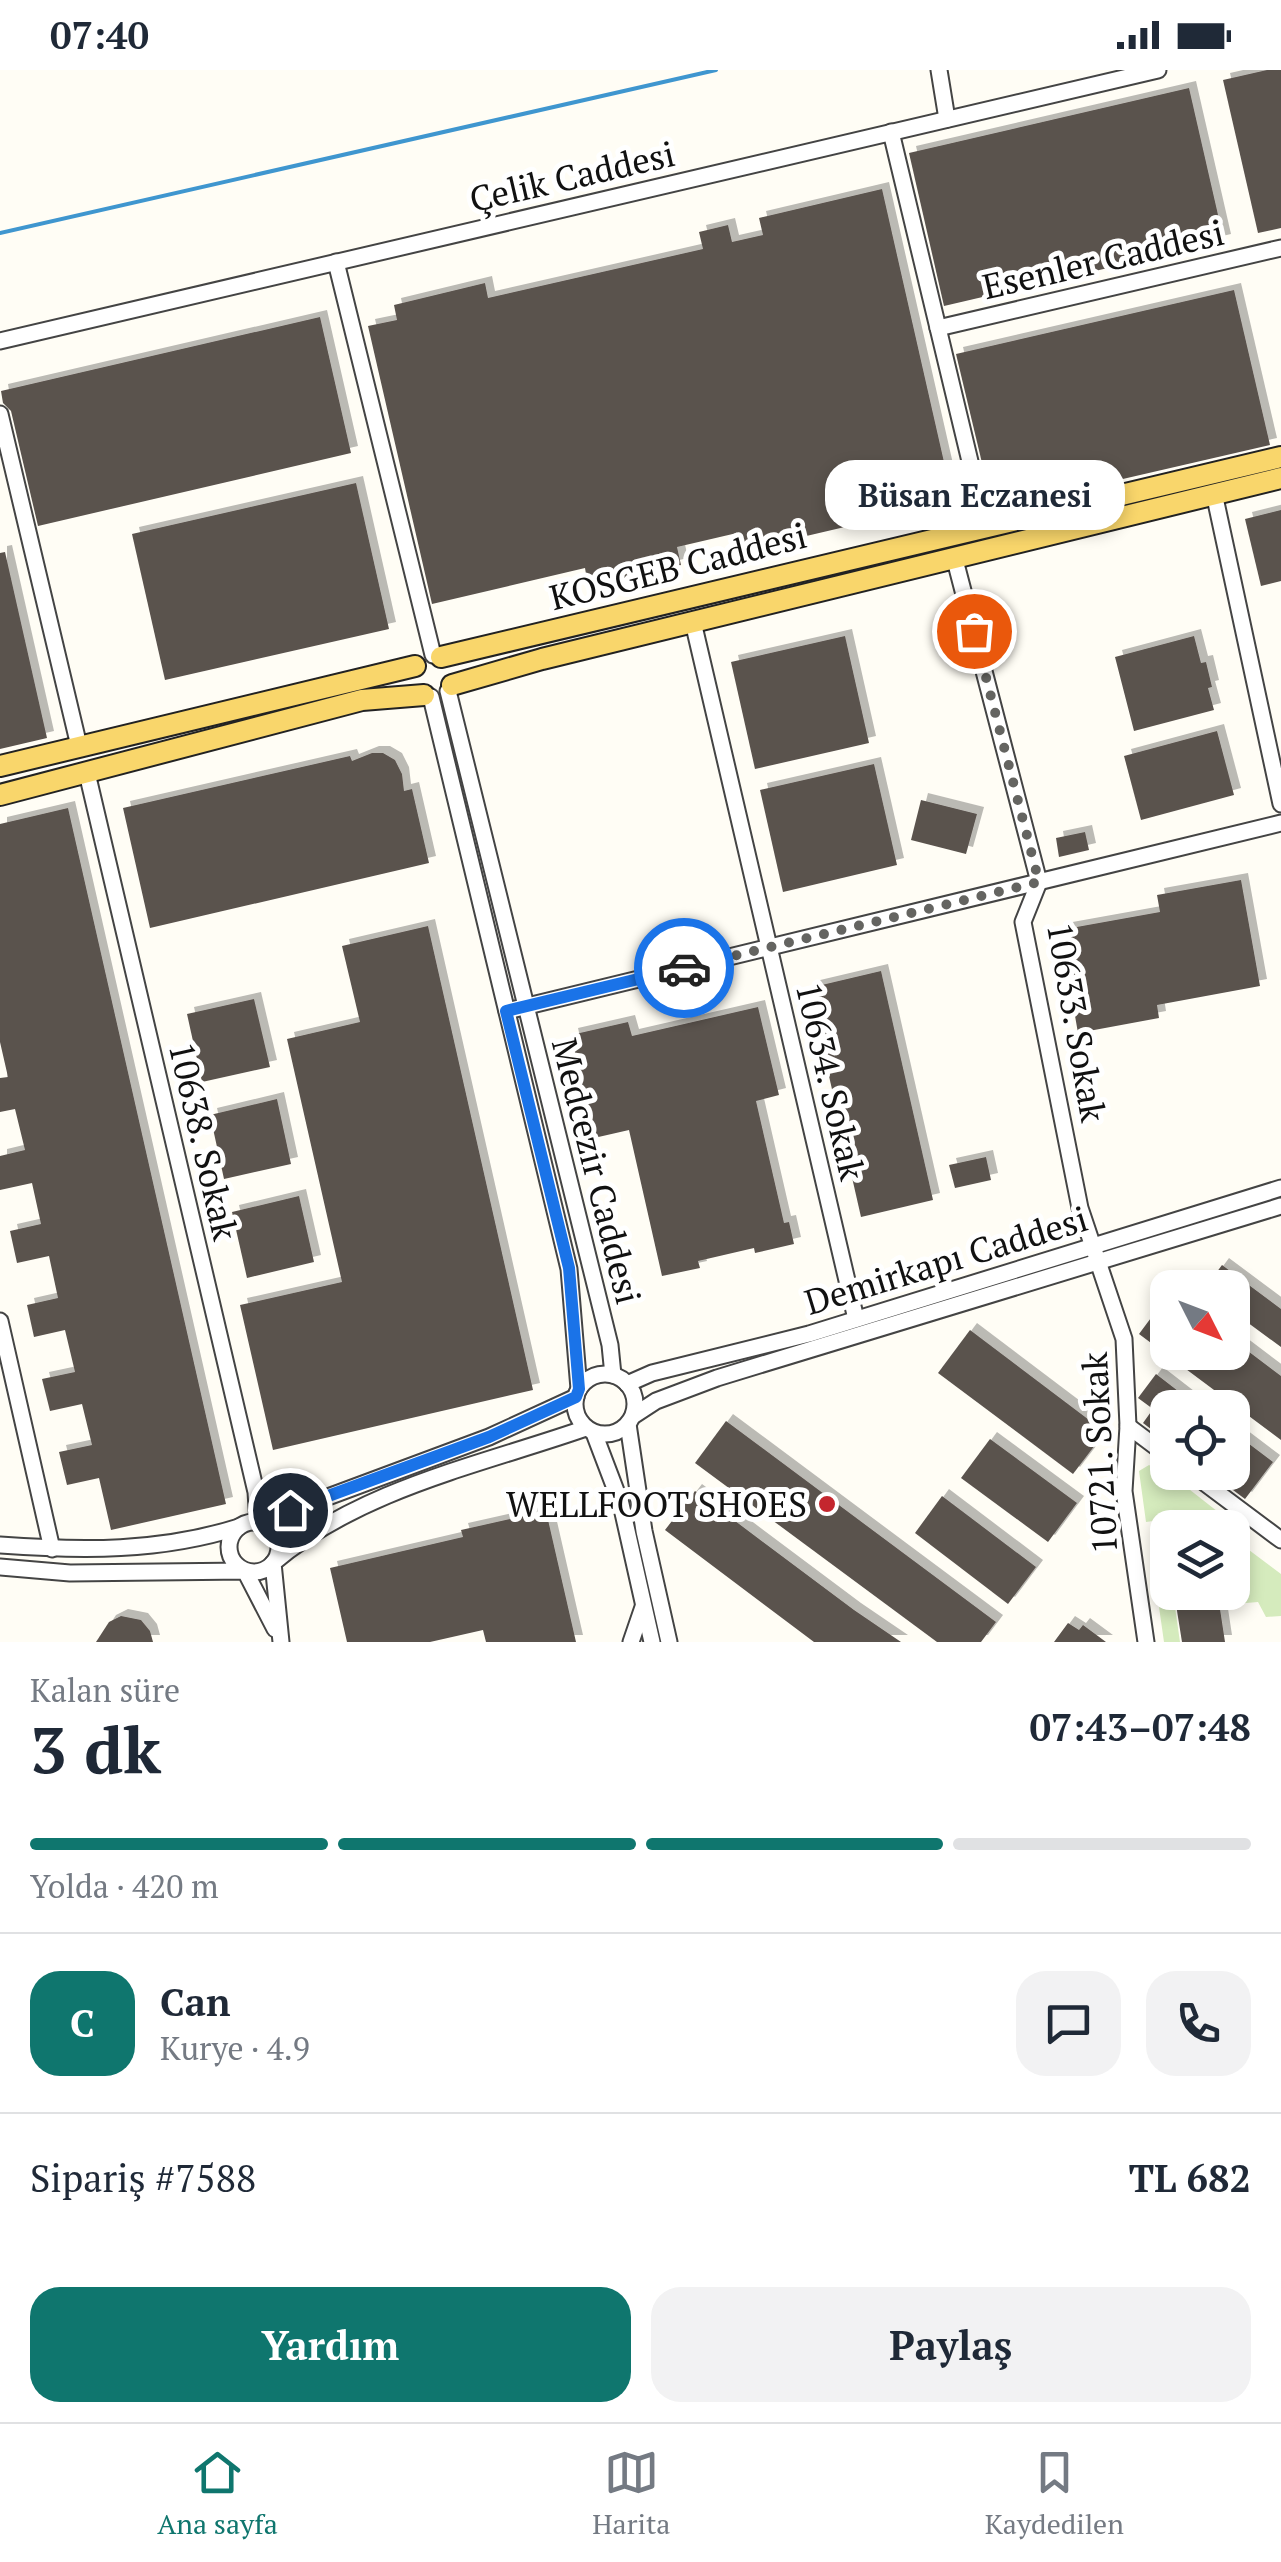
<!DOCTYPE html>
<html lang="tr">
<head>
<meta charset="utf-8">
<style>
	body { margin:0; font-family:"PT Serif",serif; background:#f2f2f3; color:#1f2937; height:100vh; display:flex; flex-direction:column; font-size:38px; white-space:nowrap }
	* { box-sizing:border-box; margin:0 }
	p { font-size:32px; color:#747a83 }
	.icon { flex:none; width:55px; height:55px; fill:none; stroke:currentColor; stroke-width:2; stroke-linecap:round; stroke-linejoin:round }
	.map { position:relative; height:1572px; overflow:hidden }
	.details { display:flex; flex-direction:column; background:#fff; flex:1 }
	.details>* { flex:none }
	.needle { width:65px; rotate:132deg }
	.fabs { position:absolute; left:1150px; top:1200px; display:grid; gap:20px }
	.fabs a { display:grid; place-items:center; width:100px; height:100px; border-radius:20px; background:#fff; box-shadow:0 5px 15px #0003; font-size:50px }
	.pin { position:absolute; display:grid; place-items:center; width:85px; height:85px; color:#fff; margin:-42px; border:5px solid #fff; border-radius:50%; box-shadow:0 2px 10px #0007 }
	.courier { position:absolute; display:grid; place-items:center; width:100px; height:100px; margin:-50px; border:8px solid #1a73e8; border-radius:50%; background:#fff; color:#222; box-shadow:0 2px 12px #0007 }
	.bubble { position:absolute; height:70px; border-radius:30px; background:#fff; box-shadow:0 5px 15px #0003; font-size:32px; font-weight:800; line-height:70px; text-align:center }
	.summary em { font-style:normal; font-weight:800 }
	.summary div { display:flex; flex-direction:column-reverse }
	.summary { display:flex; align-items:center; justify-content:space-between; height:170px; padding:0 30px }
	h1 { font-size:65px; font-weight:800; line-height:75px }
	.bar { display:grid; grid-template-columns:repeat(4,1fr); gap:15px 10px; align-content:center; height:120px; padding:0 30px }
	.bar i { height:12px; border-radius:8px; background:#e0e1e3 }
	.bar .current { background:#0f766e }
	.bar p { grid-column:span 4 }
	.line { display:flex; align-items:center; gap:25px; padding:0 30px; border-top:2px solid #e0e1e3 }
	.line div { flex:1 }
	.round { display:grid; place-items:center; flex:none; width:105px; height:105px; border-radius:30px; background:#f2f2f3 }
	.button { display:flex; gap:20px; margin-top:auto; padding:20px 30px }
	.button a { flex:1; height:115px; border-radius:30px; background:#0f766e; color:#fff; font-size:40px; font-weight:800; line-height:115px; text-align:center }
	.button a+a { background:#f2f2f3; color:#1f2937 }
	.status { display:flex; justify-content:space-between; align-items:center; height:70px; padding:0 50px; background:#fff; direction:ltr }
	.status svg { height:28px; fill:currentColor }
	.menu { display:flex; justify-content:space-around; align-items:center; height:140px; border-top:2px solid #e0e1e3; background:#fff; font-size:28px; color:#747a83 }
	.menu a { display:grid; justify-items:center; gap:5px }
	.menu .current { color:#0f766e }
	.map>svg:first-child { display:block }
	.green { fill:#d5ebbd }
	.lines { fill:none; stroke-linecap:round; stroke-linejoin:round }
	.stream { stroke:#3f96cf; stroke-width:4 }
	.building { fill:#5a524d; filter:url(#shadow) }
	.minor-casing { stroke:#444; stroke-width:19 }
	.major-casing { stroke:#222; stroke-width:24 }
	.minor { stroke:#fff; stroke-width:15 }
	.major { stroke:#f9d66b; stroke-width:20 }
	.done { stroke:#646461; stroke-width:10; stroke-dasharray:0 18 }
	.route { stroke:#1a73e8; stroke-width:12 }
	.poi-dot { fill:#c4262e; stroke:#fff; stroke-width:4 }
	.labels { text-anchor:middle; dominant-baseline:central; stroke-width:10; stroke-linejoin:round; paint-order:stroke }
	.street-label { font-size:35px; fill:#111; stroke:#fff }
	.poi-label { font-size:35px; fill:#111; stroke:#fff; text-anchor:end }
</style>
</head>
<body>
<div class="status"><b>07:40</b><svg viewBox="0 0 49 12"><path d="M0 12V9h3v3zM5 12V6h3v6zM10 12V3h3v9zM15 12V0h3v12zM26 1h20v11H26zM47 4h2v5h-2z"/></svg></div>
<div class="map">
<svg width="1281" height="1572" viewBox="0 0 1281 1572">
	<defs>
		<filter id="shadow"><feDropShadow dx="7" dy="-7" stdDeviation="0" flood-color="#0004"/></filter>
	</defs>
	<rect width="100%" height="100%" fill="#fffdf5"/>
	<g class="green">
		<path d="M1149,1395L1185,1416L1236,1456L1233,1468L1281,1504V1546L1266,1547L1258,1532L1222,1535L1220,1523L1232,1522V1458L1199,1457L1197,1445L1146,1452L1139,1401Z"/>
		<path d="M1167,1485L1168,1522L1173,1523L1180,1572H1164L1152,1488Z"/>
	</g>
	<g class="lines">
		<path class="stream" d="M0,163L716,0"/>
	</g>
	<g class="building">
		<path d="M1267,0H1281V158L1258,163L1223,10Z"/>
		<path d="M1189,18L1224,171L944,236L909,83Z"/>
		<path d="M882,119L949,414L892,428L896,445L742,481L737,463L677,477L681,495L588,516L585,498L432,534L368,256L397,250L394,235L485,213L488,228L703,179L699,162L728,155L732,172L763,165L759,148Z"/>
		<path d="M1234,220L1270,375L993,439L956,284Z"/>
		<path d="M320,247L351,383L38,456L11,341L3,333L1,321Z"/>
		<path d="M356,413L389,559L165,610L132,464Z"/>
		<path d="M1281,440V511L1261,516L1245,449Z"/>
		<path d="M5,482L47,668L0,679V483Z"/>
		<path d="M845,566L869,673L755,699L731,592Z"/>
		<path d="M1194,566L1201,593L1206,592L1212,617L1208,618L1214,640L1134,661L1115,587Z"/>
		<path d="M1217,661L1234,725L1141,750L1124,686Z"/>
		<path d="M372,683H383L395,690L402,704L404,721L412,719L429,793L150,858L123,738L350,686L352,691Z"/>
		<path d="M874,694L897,795L783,822L760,720Z"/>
		<path d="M921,730L977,744L966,784L911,770Z"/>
		<path d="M68,738L226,1434L111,1460L99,1408L67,1415L59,1382L92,1375L82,1334L50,1341L42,1309L75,1302L65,1260L34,1267L27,1235L58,1228L49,1186L17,1193L10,1161L41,1154L32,1113L0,1120V1086L25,1080L15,1039L0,1042V1008L8,1007L0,972V754Z"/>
		<path d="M1085,762L1089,780L1059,787L1056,768Z"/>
		<path d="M1241,810L1260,916L1157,935L1159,948L1078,963L1060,860L1160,842L1157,825Z"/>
		<path d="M428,856L533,1320L273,1380L240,1235L342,1212L287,969L360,952L342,876Z"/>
		<path d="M881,901L933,1130L861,1147L809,918Z"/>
		<path d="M254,929L270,997L202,1012L187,944Z"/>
		<path d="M758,937L779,1025L756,1031L784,1153L789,1152L794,1174L755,1183L754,1178L698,1191L700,1198L662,1206L629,1060L594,1068L571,965L628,952L632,966Z"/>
		<path d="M277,1029L291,1094L224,1109L210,1045Z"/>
		<path d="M986,1087L991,1110L955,1118L949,1095Z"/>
		<path d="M299,1126L314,1192L247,1208L232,1142Z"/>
		<path d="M1222,1195L1281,1239V1277L1232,1241V1218H1205Z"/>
		<path d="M1168,1225V1282H1232V1269L1281,1306V1370L1139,1264Z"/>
		<path d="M970,1260L1105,1362L1073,1404L938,1303Z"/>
		<path d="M1156,1304L1200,1338H1168V1372L1143,1353L1153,1339L1138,1328Z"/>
		<path d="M726,1351L996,1552L981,1572H937L695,1393Z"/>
		<path d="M1232,1361L1273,1392L1245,1429L1209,1402H1232Z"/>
		<path d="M990,1369L1077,1433L1048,1472L961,1408Z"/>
		<path d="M695,1421L854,1540L901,1572H814L665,1460Z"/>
		<path d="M942,1426L1036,1497L1008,1534L915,1463Z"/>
		<path d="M546,1441L576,1572H486L483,1560L430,1572H347L330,1498L463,1467L461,1460Z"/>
		<path d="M1174,1522H1212V1527L1218,1526L1225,1572H1182Z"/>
		<path d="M121,1546L141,1550L150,1561L153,1572H96L109,1552Z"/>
		<path d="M1068,1553L1079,1560L1083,1555L1106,1572H1054Z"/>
	</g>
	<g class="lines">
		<g class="minor-casing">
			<g id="minor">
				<path d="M939,0L947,49"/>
				<path d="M891,62L986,458"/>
				<path d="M336,192L433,585"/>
				<path d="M938,258L1281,178"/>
				<path d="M0,271L1158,0"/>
				<path d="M0,344L79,676"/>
				<path d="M1214,423L1281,734"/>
				<path d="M955,490L1039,812L1023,852L1080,1138L1124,1269L1128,1356L1124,1421L1146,1572"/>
				<path d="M693,552L856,1249"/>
				<path d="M448,621L610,1275L613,1305"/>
				<path d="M431,627L569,1199L579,1319"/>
				<path d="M87,703L256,1422L258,1453L489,1367L576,1327"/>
				<path d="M507,941L1281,753"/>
				<path d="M0,1251L52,1479"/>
				<circle cx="605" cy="1334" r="30"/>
				<path d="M627,1314L652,1303L809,1264L1281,1118"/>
				<path d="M633,1346L656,1331L717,1308L1281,1136"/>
				<path d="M628,1354L644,1461L669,1572"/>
				<path d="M1128,1356L1168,1386"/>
				<path d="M594,1363L621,1434L652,1572"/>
				<path d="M1190,1402L1281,1470"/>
				<circle cx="254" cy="1477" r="25"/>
				<path d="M0,1475C82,1481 160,1482 239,1457"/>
				<path d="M0,1497L70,1503L245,1501L275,1559"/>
				<path d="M281,1572L273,1493C360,1419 480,1395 586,1358"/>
				<path d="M631,1572L643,1537"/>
			</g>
		</g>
		<g class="major-casing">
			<g id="major">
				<path d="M441,587L1281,387"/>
				<path d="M452,615L542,589L1281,408"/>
				<path d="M0,696L415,596"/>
				<path d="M0,725L362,630L424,625"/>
			</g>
		</g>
		<use href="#minor" class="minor"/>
		<use href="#major" class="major"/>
	</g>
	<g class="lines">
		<path class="done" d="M684,898L1039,812L974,561"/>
		<path class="route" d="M290,1440L489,1367L576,1327L579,1319L569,1198L506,941L684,898"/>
	</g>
	<circle class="poi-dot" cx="827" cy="1434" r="10"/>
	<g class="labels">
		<g class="street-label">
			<text transform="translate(572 106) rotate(-13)">Çelik Caddesi</text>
			<text transform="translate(1103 189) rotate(-13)">Esenler Caddesi</text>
			<text transform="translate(678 496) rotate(-14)">KOSGEB Caddesi</text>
			<text transform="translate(1077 952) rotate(80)">10633. Sokak</text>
			<text transform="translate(831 1011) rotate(77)">10634. Sokak</text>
			<text transform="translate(204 1071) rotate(77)">10638. Sokak</text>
			<text transform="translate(597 1101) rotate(76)">Medcezir Caddesi</text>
			<text transform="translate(946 1190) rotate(-17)">Demirkapı Caddesi</text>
			<text transform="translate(1099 1383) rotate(-93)">10721. Sokak</text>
		</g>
		<g class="poi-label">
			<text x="807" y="1434">WELLFOOT SHOES</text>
		</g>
	</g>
</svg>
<div class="fabs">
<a><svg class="needle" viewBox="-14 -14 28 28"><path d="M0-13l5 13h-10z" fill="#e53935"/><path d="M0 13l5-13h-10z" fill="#747a83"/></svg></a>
<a><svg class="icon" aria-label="locate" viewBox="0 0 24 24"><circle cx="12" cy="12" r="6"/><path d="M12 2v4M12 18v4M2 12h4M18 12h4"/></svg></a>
<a><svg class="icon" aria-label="layers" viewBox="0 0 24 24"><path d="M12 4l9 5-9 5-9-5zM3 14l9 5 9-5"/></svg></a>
</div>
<div class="pin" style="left:974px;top:561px;background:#ea580c"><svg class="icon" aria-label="bag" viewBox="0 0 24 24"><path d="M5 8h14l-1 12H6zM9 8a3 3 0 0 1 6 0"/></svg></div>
<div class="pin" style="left:290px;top:1440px;background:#1f2937"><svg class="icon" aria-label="home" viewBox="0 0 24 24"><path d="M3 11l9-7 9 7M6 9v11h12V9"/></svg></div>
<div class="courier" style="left:684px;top:898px"><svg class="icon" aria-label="car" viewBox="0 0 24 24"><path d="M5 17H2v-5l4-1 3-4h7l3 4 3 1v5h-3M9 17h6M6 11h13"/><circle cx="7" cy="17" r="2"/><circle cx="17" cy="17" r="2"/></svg></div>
<div class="bubble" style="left:825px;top:390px;width:300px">Büsan Eczanesi</div>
</div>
<section class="details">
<div class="summary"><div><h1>3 dk</h1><p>Kalan süre</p></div><em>07:43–07:48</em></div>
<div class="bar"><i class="current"></i><i class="current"></i><i class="current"></i><i></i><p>Yolda · 420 m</p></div>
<div class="line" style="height:180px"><b class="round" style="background:#0f766e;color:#fff">C</b><div><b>Can</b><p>Kurye · 4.9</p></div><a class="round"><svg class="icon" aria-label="chat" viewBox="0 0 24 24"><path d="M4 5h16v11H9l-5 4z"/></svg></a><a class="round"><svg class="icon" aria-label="phone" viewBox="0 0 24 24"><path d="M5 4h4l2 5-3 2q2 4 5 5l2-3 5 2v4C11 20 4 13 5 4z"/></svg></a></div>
<div class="line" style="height:130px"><div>Sipariş #7588</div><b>TL 682</b></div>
<div class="button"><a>Yardım</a><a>Paylaş</a></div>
</section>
<nav class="menu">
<a class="current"><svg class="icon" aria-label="home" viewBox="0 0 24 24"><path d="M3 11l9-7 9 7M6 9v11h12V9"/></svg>Ana sayfa</a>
<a><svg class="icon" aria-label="map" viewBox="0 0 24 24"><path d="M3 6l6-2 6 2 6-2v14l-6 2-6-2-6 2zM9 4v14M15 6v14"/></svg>Harita</a>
<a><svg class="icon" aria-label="saved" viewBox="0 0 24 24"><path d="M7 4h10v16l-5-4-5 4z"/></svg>Kaydedilen</a>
</nav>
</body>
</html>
